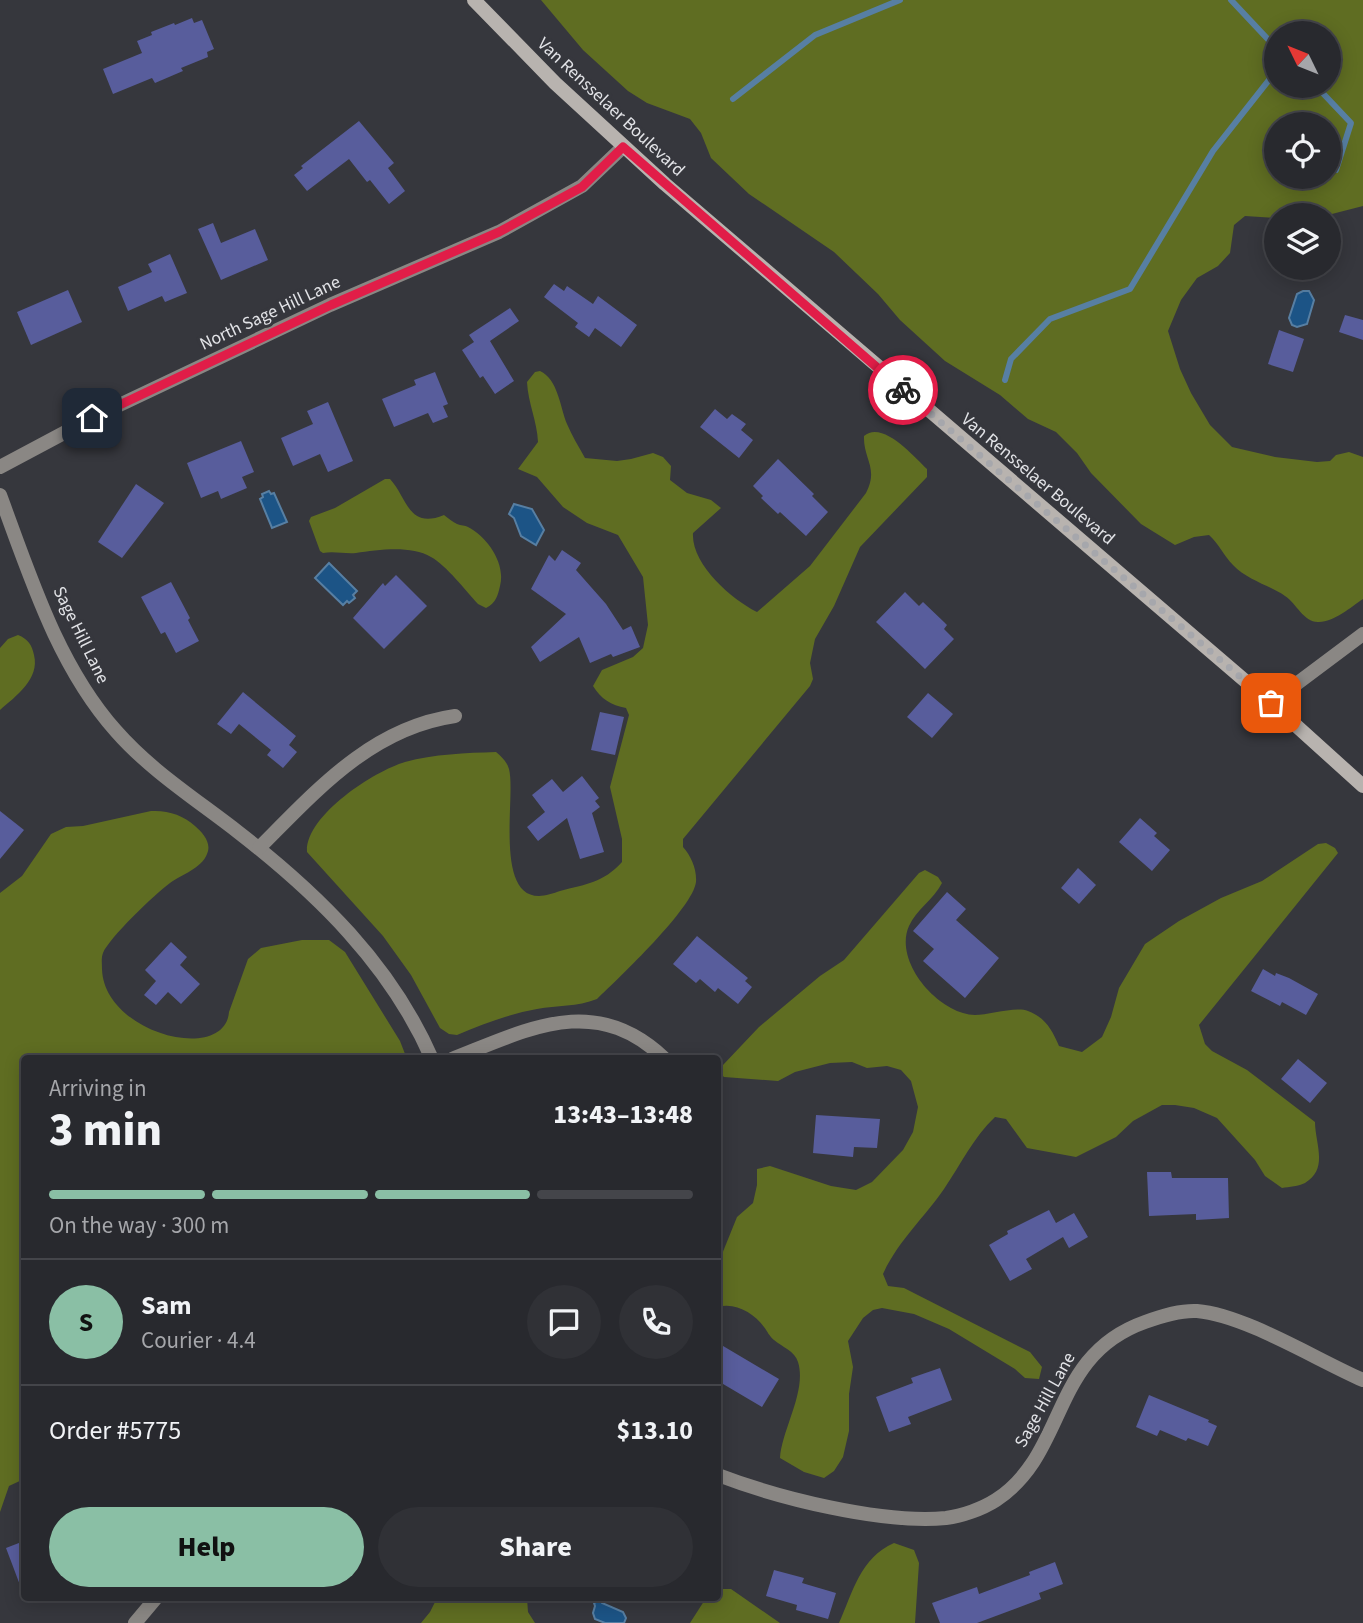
<!DOCTYPE html>
<html lang="en">
<head>
<meta charset="utf-8">
<style>
	body { margin:0; font-family:"Source Sans 3",sans-serif; background:#303136; color:#f1f3f6; height:100vh; display:flex; flex-direction:column; font-size:26px; white-space:nowrap }
	* { box-sizing:border-box; margin:0 }
	p { font-size:23px; color:#a5a6aa }
	.icon { flex:none; width:38px; height:38px; fill:none; stroke:currentColor; stroke-width:2; stroke-linecap:round; stroke-linejoin:round }
	.map { position:relative; flex:1; overflow:hidden }
	.side { position:absolute; left:21px; top:1055px; width:700px; height:546px; display:flex; flex-direction:column; background:#28292e; border-radius:7px; box-shadow:0 4px 18px #0003,0 0 0 2px #44454a }
	.side>* { flex:none }
	.needle { width:46px; rotate:313deg }
	.tools { position:absolute; left:1264px; top:21px; display:grid; gap:14px }
	.tools a { display:grid; place-items:center; width:77px; height:77px; border-radius:50%; background:#28292e; box-shadow:0 4px 18px #0003,0 0 0 2px #44454a; font-size:35px }
	.pin { position:absolute; display:grid; place-items:center; width:60px; height:60px; color:#fff; margin:-30px; border-radius:14px; box-shadow:0 4px 10px #0006 }
	.courier { position:absolute; display:grid; place-items:center; width:70px; height:70px; margin:-35px; border:5px solid #e11d48; border-radius:50%; background:#fff; color:#222; box-shadow:0 2px 9px #0007 }
	.headline em { font-style:normal; font-weight:800 }
	.headline div { display:flex; flex-direction:column-reverse }
	.headline { display:flex; align-items:center; justify-content:space-between; height:119px; padding:0 28px }
	h1 { font-size:46px; font-weight:800; line-height:52px }
	.bar { display:grid; grid-template-columns:repeat(4,1fr); gap:10px 7px; align-content:center; height:84px; padding:0 28px }
	.bar i { height:9px; border-radius:5px; background:#44454a }
	.bar .selected { background:#8abfa5 }
	.bar p { grid-column:span 4 }
	.line { display:flex; align-items:center; gap:18px; padding:0 28px; border-top:2px solid #44454a }
	.line div { flex:1 }
	.round { display:grid; place-items:center; flex:none; width:74px; height:74px; border-radius:37px; background:#303136 }
	.cta { display:flex; gap:14px; margin-top:auto; padding:14px 28px }
	.cta a { flex:1; height:80px; border-radius:42px; background:#8abfa5; color:#111; font-size:28px; font-weight:800; line-height:80px; text-align:center }
	.cta a+a { background:#303136; color:#f1f3f6 }
	.map>svg:first-child { display:block }
	.forest { fill:#5f6d22; fill-rule:evenodd }
	.water { fill:#1c5486; stroke:#577fa3; stroke-width:2 }
	.lines { fill:none; stroke-linecap:round; stroke-linejoin:round }
	.stream { stroke:#577fa3; stroke-width:6 }
	.building { fill:#585d9c }
	.minor { stroke:#8a8784; stroke-width:14 }
	.secondary { stroke:#b8b3af; stroke-width:14 }
	.done { stroke:#a6a7ac; stroke-width:7; stroke-dasharray:0 12.6 }
	.route { stroke:#e11d48; stroke-width:9 }
	.labels { text-anchor:middle; dominant-baseline:central; stroke-width:6; stroke-linejoin:round; paint-order:stroke }
	.street-label { font-size:18px; fill:#e2e3e7; stroke:#36373d }
</style>
</head>
<body>
<div class="map">
<svg width="1363" height="1623" viewBox="0 0 1363 1623">
	<rect width="100%" height="100%" fill="#36373d"/>
	<g class="forest">
		<path d="M541,0H1363V206L1328,215H1276V218L1245,216L1234,225L1230,253L1218,266L1197,278L1181,300L1168,331L1180,369L1191,393L1210,425L1232,447L1275,457L1317,462L1330,461L1336,455L1349,452L1363,457V599C1351,607 1334,622 1319,622C1304,623 1297,604 1285,596C1269,585 1247,580 1233,565C1224,556 1219,544 1209,535L1194,537L1175,545L1141,524L1091,473L1077,453L1056,432L1028,419L1000,395L945,361L900,320L878,294L834,252L749,194L711,158L701,133L690,119L647,103L628,91L583,50ZM1276,33H1328V86H1276ZM1276,124H1328V177H1276Z"/>
		<path d="M540,371C558,379 560,407 567,424C572,436 579,447 585,458L617,461L631,459L653,453L663,457L671,466L670,480L687,493L711,500L721,508L693,533C691,564 731,599 757,612L810,566L866,493C879,468 863,459 864,436C883,420 914,457 927,469V477L860,547L834,606L815,639L810,663L813,679L810,686L683,839V847C691,856 697,869 696,882C693,908 619,978 597,999C577,1007 557,1005 537,1009C509,1014 483,1024 457,1035L449,1034L440,1028L411,975L383,936L307,852C305,816 374,771 405,762C434,754 466,753 496,752C502,757 507,762 509,769C516,795 494,896 539,896C545,896 554,893 560,891C586,884 603,883 622,862V839L610,787L629,715L626,708C611,705 601,699 593,686L602,670L633,657L643,648L648,625L643,577L618,535L587,523L563,507L537,477L518,469L538,442C537,421 528,403 527,382L535,372Z"/>
		<path d="M385,479H390C407,497 408,530 444,515C448,518 453,522 457,524C461,526 465,525 468,527C487,537 506,563 500,586C498,595 496,603 486,608L478,604C465,590 447,566 431,557C411,545 378,550 356,553C345,554 334,551 323,553L320,551L309,521L311,517L335,508Z"/>
		<path d="M18,635C28,639 32,645 34,655C40,679 16,696 0,710V648L8,639Z"/>
		<path d="M151,811C168,810 183,815 195,826C203,833 212,843 207,854C202,868 181,875 170,883C155,894 109,938 103,953C101,958 102,964 102,969C104,1034 225,1064 229,1012L248,959L261,948L302,940H329L345,952L400,1041L407,1059H24V1479L9,1486L0,1512V893L22,876L51,834L66,827L83,826Z"/>
		<path d="M1326,843L1335,848L1338,853L1199,1025L1205,1044L1212,1051L1247,1070L1315,1122C1315,1143 1329,1169 1305,1183C1299,1186 1289,1187 1282,1188L1265,1176L1255,1160L1217,1118L1194,1108L1175,1105H1162L1133,1121L1116,1137L1076,1157L1027,1148L1006,1119L995,1117C973,1138 961,1164 944,1189C924,1218 898,1241 883,1274L888,1286L904,1288L1030,1352L1042,1367L1039,1379L1025,1378L1015,1369L949,1329L914,1314L882,1308L873,1310L863,1318L848,1341L853,1367L849,1394V1431L843,1457L834,1471L824,1478L804,1472L780,1458C782,1429 807,1391 798,1362C795,1351 782,1347 774,1340C770,1337 767,1331 764,1327C754,1313 735,1302 718,1307V1264L737,1217L753,1203L757,1185V1169L770,1166L831,1186L856,1190L872,1182L903,1150L913,1132L918,1107L911,1081L901,1070L887,1066L867,1068L852,1062L830,1063L795,1072L778,1081L724,1077L718,1071L723,1065L759,1027L820,976L844,960L919,873L925,870L938,877L942,883C934,899 916,910 909,926C893,962 939,1014 975,1015C989,1015 1016,1006 1028,1011C1046,1018 1052,1030 1059,1046L1082,1052L1102,1037L1111,1017L1119,988L1145,944L1179,921L1221,898L1262,881L1318,844Z"/>
		<path d="M894,1543L914,1550L919,1563L915,1623H839C853,1592 860,1558 894,1543Z"/>
		<path d="M718,1589H731L780,1623H690L706,1598H718Z"/>
		<path d="M437,1598H527L528,1612L535,1623H421L430,1612Z"/>
	</g>
	<g class="water">
		<path d="M1303,291H1309L1314,300L1307,324L1297,327L1292,325L1289,318L1297,294Z"/>
		<path d="M269,491L271,494L274,493L287,522L272,528L260,499L263,497L262,494Z"/>
		<path d="M514,504L532,509L544,530L536,545L521,536L514,518L509,514Z"/>
		<path d="M329,563L357,591L353,595L355,598L349,603L347,601L343,605L315,578Z"/>
		<path d="M600,1600L602,1603L623,1612L626,1618L624,1623H605L595,1619L593,1613L595,1606L594,1603Z"/>
	</g>
	<g class="lines">
		<g class="stream">
			<path d="M1231,0L1276,48"/>
			<path d="M1316,86L1351,123L1336,170"/>
			<path d="M733,99L815,35L900,0"/>
			<path d="M1005,380L1011,359L1050,319L1130,289L1213,151L1276,71"/>
		</g>
	</g>
	<g class="building">
		<path d="M192,18L194,23L202,20L214,49L207,52L208,57L181,68L183,71L155,83L152,78L113,94L103,69L142,53L137,41L152,35L151,32L174,23L175,25Z"/>
		<path d="M359,121L394,163L388,168L405,191L389,204L370,180L367,182L349,159L307,191L294,175L303,168L301,166Z"/>
		<path d="M213,223L221,243L255,229L268,260L221,280L198,229Z"/>
		<path d="M170,254L187,293L165,302L162,296L128,311L118,287L152,272L148,264Z"/>
		<path d="M554,284L564,291L567,286L593,304L598,296L637,325L621,347L595,328L589,337L575,327L578,323L544,297Z"/>
		<path d="M68,290L82,322L31,345L17,312Z"/>
		<path d="M510,308L519,321L490,341L514,381L495,394L483,376L480,378L462,350L474,342L469,335Z"/>
		<path d="M1345,315L1363,320V340L1339,332Z"/>
		<path d="M1279,330L1304,339L1293,372L1268,364Z"/>
		<path d="M435,372L448,404L443,406L448,417L433,423L428,413L394,427L382,399L416,385L414,380Z"/>
		<path d="M328,402L353,461L328,472L320,454L293,466L281,438L313,424L307,411Z"/>
		<path d="M715,409L727,419L732,414L746,424L741,430L753,440L739,458L700,427Z"/>
		<path d="M241,441L254,472L242,477L247,488L221,499L218,491L201,498L187,463Z"/>
		<path d="M778,459L814,494L812,496L828,512L806,536L780,512L778,514L761,498L763,496L753,486Z"/>
		<path d="M136,484L164,503L122,558L98,542Z"/>
		<path d="M562,550L581,563L576,570L606,604L623,630L631,626L640,647L613,657L611,654L590,663L579,637L540,662L531,647L566,614L531,589L549,555L555,561Z"/>
		<path d="M396,575L427,606L384,649L353,618L383,583L385,586Z"/>
		<path d="M171,582L190,618L188,620L199,641L176,653L165,632L161,634L141,597Z"/>
		<path d="M905,592L919,606L923,602L944,622L947,625L944,629L954,639L925,669L876,622Z"/>
		<path d="M243,692L296,736L289,745L297,752L283,768L267,755L271,750L239,724L231,734L217,724Z"/>
		<path d="M928,693L953,714L932,738L907,717Z"/>
		<path d="M600,712L624,717L615,755L591,750Z"/>
		<path d="M582,776L599,798L595,801L600,807L592,813L604,852L580,859L567,818L538,841L527,827L545,812L532,795L552,779L563,792Z"/>
		<path d="M0,811L24,830L0,859Z"/>
		<path d="M1140,818L1157,833L1154,836L1170,850L1152,871L1119,842Z"/>
		<path d="M1078,868L1096,885L1079,904L1061,888Z"/>
		<path d="M947,892L966,909L956,920L999,958L965,998L923,961L934,949L913,931Z"/>
		<path d="M697,936L748,978L745,981L752,987L738,1004L718,988L715,992L700,979L696,983L673,964Z"/>
		<path d="M171,942L187,957L180,965L200,984L181,1004L168,992L156,1005L144,995L156,981L145,970Z"/>
		<path d="M1263,969L1275,976L1276,973L1289,978L1318,994L1306,1015L1282,1002L1280,1006L1251,991Z"/>
		<path d="M1298,1059L1327,1083L1310,1103L1281,1079Z"/>
		<path d="M816,1115L880,1119L877,1148L854,1147L853,1157L813,1153Z"/>
		<path d="M1147,1172H1171L1172,1178H1228L1229,1218L1196,1220V1214L1149,1216Z"/>
		<path d="M1049,1210L1056,1223L1074,1213L1088,1237L1069,1248L1063,1237L1026,1259L1032,1269L1010,1281L989,1245L1008,1234L1007,1231Z"/>
		<path d="M718,1343L779,1379L762,1407L718,1381Z"/>
		<path d="M940,1368L952,1400L908,1417L911,1424L889,1432L876,1397L913,1383L911,1378Z"/>
		<path d="M1149,1395L1209,1420L1208,1422L1217,1426L1208,1446L1188,1438L1186,1441L1160,1430L1157,1436L1136,1427Z"/>
		<path d="M24,1541V1593H23L6,1548Z"/>
		<path d="M1055,1562L1063,1584L1039,1593L1041,1599L977,1623H940L932,1603L977,1587L979,1594L1030,1575L1029,1572Z"/>
		<path d="M774,1570L804,1578L802,1583L836,1593L828,1619L796,1610L797,1605L766,1596Z"/>
	</g>
	<g class="lines">
		<g class="minor">
			<path d="M0,467L92,418L330,305L499,232L582,186L623,147"/>
			<path d="M0,495C30,576 58,666 116,731C151,771 197,800 238,832C318,894 391,965 432,1059"/>
			<path d="M1271,703L1363,634"/>
			<path d="M259,848C316,791 371,728 455,716"/>
			<path d="M452,1059C529,1029 595,992 665,1059"/>
			<path d="M718,1475C778,1498 881,1524 946,1518C962,1516 982,1509 996,1500C1069,1452 1049,1356 1145,1322C1161,1316 1179,1310 1197,1311C1245,1315 1317,1360 1363,1380"/>
			<path d="M135,1623L156,1598"/>
		</g>
		<path class="secondary" d="M474,0L555,83L665,184L1271,703L1363,786"/>
	</g>
	<g class="lines">
		<path class="done" d="M903,390L1271,703"/>
		<path class="route" d="M92,418L331,305L499,232L582,187L623,147L903,390"/>
	</g>
	<g class="labels">
		<g class="street-label">
			<text transform="translate(611 107) rotate(43)">Van Rensselaer Boulevard</text>
			<text transform="translate(270 313) rotate(-25)">North Sage Hill Lane</text>
			<text transform="translate(1038 479) rotate(40)">Van Rensselaer Boulevard</text>
			<text transform="translate(81 635) rotate(64)">Sage Hill Lane</text>
			<text transform="translate(1045 1400) rotate(-61)">Sage Hill Lane</text>
		</g>
	</g>
</svg>
<div class="tools">
<a><svg class="needle" viewBox="-14 -14 28 28"><path d="M0-13l5 13h-10z" fill="#e53935"/><path d="M0 13l5-13h-10z" fill="#a5a6aa"/></svg></a>
<a><svg class="icon" aria-label="locate" viewBox="0 0 24 24"><circle cx="12" cy="12" r="6"/><path d="M12 2v4M12 18v4M2 12h4M18 12h4"/></svg></a>
<a><svg class="icon" aria-label="layers" viewBox="0 0 24 24"><path d="M12 4l9 5-9 5-9-5zM3 14l9 5 9-5"/></svg></a>
</div>
<div class="pin" style="left:1271px;top:703px;background:#ea580c"><svg class="icon" aria-label="bag" viewBox="0 0 24 24"><path d="M5 8h14l-1 12H6zM9 8a3 3 0 0 1 6 0"/></svg></div>
<div class="pin" style="left:92px;top:418px;background:#1f2937"><svg class="icon" aria-label="home" viewBox="0 0 24 24"><path d="M3 11l9-7 9 7M6 9v11h12V9"/></svg></div>
<div class="courier" style="left:903px;top:390px"><svg class="icon" aria-label="bike" viewBox="0 0 24 24"><circle cx="6" cy="16" r="4"/><circle cx="18" cy="16" r="4"/><path d="M6 16l4-8h5l3 8M10 8l3 8H6M13 5h3"/></svg></div>
<section class="side">
<div class="headline"><div><h1>3 min</h1><p>Arriving in</p></div><em>13:43–13:48</em></div>
<div class="bar"><i class="selected"></i><i class="selected"></i><i class="selected"></i><i></i><p>On the way · 300 m</p></div>
<div class="line" style="height:126px"><b class="round" style="background:#8abfa5;color:#111">S</b><div><b>Sam</b><p>Courier · 4.4</p></div><a class="round"><svg class="icon" aria-label="chat" viewBox="0 0 24 24"><path d="M4 5h16v11H9l-5 4z"/></svg></a><a class="round"><svg class="icon" aria-label="phone" viewBox="0 0 24 24"><path d="M5 4h4l2 5-3 2q2 4 5 5l2-3 5 2v4C11 20 4 13 5 4z"/></svg></a></div>
<div class="line" style="height:91px"><div>Order #5775</div><b>$13.10</b></div>
<div class="cta"><a>Help</a><a>Share</a></div>
</section>
</div>
</body>
</html>
